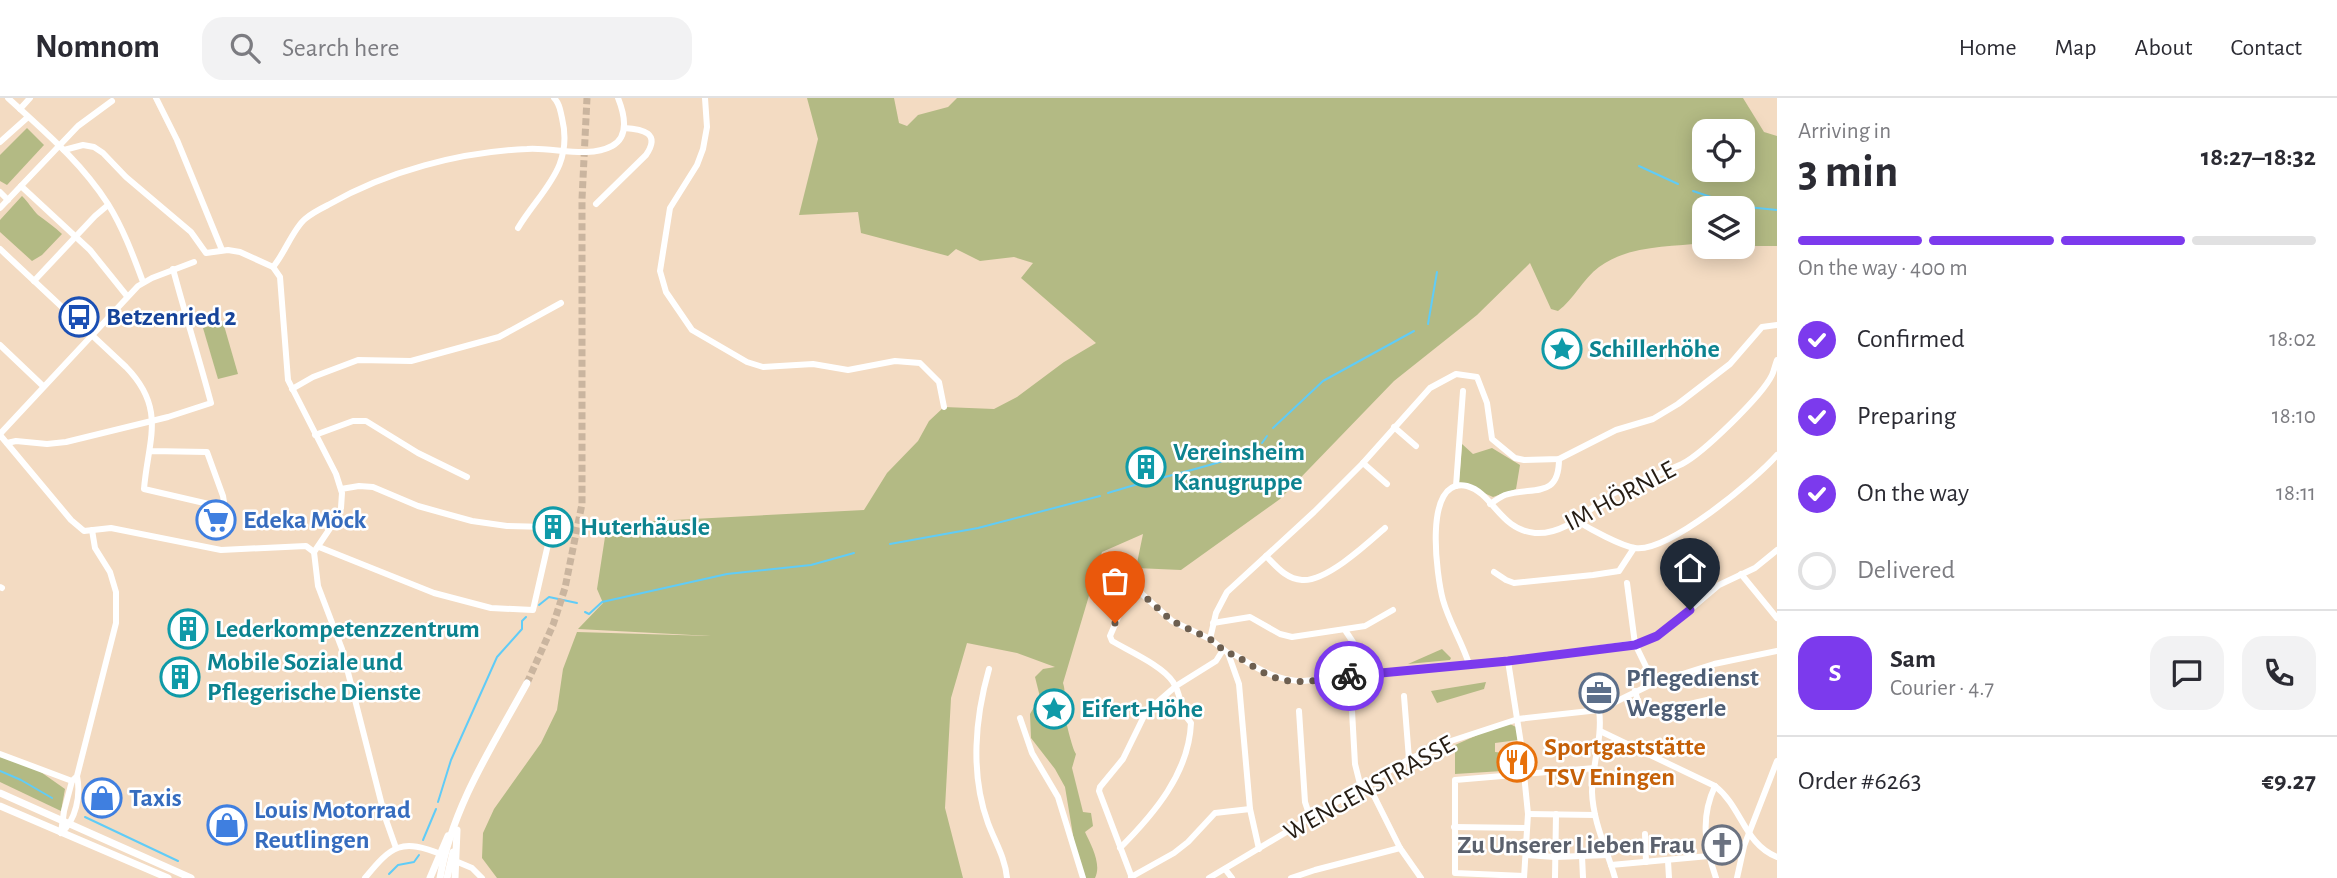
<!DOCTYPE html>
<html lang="en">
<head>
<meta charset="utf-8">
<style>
	body { margin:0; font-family:"Alegreya Sans",sans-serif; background:#f2f2f3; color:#2b2b33; height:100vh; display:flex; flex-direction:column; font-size:26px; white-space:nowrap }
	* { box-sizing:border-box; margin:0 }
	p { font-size:23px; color:#7c7c81 }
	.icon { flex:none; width:38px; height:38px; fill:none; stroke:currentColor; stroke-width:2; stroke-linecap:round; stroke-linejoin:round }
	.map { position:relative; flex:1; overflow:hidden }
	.details { display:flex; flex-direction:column; background:#fff; width:560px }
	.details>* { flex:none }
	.tools { position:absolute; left:1692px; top:21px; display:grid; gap:14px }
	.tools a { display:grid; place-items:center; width:63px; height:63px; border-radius:14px; background:#fff; box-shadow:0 4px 18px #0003; font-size:35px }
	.pin { position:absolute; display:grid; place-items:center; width:60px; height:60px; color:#fff; margin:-72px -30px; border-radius:50% 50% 50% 0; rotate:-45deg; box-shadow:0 0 7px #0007 }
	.pin .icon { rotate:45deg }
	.courier { position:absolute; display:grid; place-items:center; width:70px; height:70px; margin:-35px; border:5px solid #7c3aed; border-radius:50%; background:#fff; color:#222; box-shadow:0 2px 9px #0007 }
	.overview em { font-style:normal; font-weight:600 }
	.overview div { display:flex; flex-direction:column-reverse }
	.overview { display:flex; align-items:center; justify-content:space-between; height:119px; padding:0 21px }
	h1 { font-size:46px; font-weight:600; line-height:52px }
	.bar { display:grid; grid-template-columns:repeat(4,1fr); gap:10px 7px; align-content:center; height:84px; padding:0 21px }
	.bar i { height:9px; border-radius:5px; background:#e1e1e2 }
	.bar .selected { background:#7c3aed }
	.bar p { grid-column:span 4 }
	.line { display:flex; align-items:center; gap:18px; padding:0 21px; border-top:2px solid #e1e1e2 }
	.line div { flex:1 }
	.round { display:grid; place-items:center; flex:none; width:74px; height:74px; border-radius:21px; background:#f2f2f3 }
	ol { padding:0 21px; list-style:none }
	li { display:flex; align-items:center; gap:21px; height:77px }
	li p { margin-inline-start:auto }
	li .icon { padding:7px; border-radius:50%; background:#7c3aed; color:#fff; stroke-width:4 }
	li:last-child { color:#7c7c81 }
	li i { width:38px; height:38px; border:4px solid #e1e1e2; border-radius:50% }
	header { display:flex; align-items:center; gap:42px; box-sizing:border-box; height:98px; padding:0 35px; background:#fff; border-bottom:2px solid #e1e1e2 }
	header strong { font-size:33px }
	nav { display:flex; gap:38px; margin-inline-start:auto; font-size:24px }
	.search { width:490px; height:63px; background:#f2f2f3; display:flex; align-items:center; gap:18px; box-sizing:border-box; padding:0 24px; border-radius:21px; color:#7c7c81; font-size:26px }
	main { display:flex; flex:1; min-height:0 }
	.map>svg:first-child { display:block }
	.green { fill:#b3ba84; fill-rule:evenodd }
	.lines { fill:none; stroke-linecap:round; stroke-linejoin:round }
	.stream { stroke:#60ccf7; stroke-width:2 }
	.major-tunnel { stroke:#cab59f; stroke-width:7; stroke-dasharray:7 3.5; stroke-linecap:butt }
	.minor { stroke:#fff; stroke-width:6 }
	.major { stroke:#fff; stroke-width:7 }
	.done { stroke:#6d5f50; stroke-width:7; stroke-dasharray:0 12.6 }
	.route { stroke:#7c3aed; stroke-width:9 }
	.labels { text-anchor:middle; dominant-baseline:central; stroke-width:5; stroke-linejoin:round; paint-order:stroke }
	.transit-label { font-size:26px; font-weight:bold; fill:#164399; stroke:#fff; text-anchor:start }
	.culture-label { font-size:26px; font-weight:bold; fill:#0d838f; stroke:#fff; text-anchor:start }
	.street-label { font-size:26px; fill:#251c13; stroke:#fff }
	.shop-label { font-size:26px; font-weight:bold; fill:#366cbe; stroke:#fff; text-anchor:start }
	.service-label { font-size:26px; font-weight:bold; fill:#4e5e75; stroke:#fff; text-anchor:start }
	.food-label { font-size:26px; font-weight:bold; fill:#c56008; stroke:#fff; text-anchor:start }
	.worship-label { font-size:26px; font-weight:bold; fill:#5b616d; stroke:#fff; text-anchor:end }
</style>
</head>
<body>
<header>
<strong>Nomnom</strong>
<div class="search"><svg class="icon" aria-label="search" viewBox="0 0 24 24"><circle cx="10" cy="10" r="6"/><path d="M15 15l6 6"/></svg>Search here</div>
<nav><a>Home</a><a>Map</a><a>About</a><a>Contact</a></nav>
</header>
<main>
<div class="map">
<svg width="1777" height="780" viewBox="0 0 1777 780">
	<rect width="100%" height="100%" fill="#f3dbc2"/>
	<g class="green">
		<path d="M807,0H894L899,25L907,28L918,17L948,9L957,0H1743L1764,34L1777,38V148H1743V110H1704V145C1669,149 1629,147 1599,169C1583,181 1574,201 1558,213L1551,211L1530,165L1477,217L1394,283L1280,401L1181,472L1136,470L1143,436L1102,454L1063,585C1066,594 1064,603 1064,613C1065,620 1072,650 1076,656L1072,670L1083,714L1091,715L1093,728L1085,734C1091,747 1102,766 1095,780H1084L1074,743L1065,689L1055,671L1031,640L1030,616L1040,599L1035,579L1043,571L1055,569L1017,555L967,545L951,600L945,710L963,780H497L482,760L483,735L494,711L541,645L557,612L563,571L577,534L711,538L578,531L603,505L597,491L605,439L617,425L864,412L887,375L918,343L929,323L944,309L994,311L1017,299L1064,264L1096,245L1021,180L1033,165L1014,159L980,163L956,151L948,158L861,135L858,114L799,117L818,41ZM1704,33H1743V72H1704Z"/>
		<path d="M27,30L44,47L7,87L0,83V57Z"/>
		<path d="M22,98C28,104 33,112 38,117C46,123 55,129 62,136L42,157L32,163L0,134V122Z"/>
		<path d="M223,224L238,276L218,281L203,230Z"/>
		<path d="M1462,346L1473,356L1492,350L1520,367L1516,391L1493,399L1459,384Z"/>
		<path d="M1442,551L1451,560L1450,562L1408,566Z"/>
		<path d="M1486,584L1484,591L1437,605L1431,593Z"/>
		<path d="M1510,626L1516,629L1518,642L1495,645V654L1505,655L1506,671L1518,672L1455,676V647L1482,635Z"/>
		<path d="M0,656L28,665L65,691L61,713L0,684Z"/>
	</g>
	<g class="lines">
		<g class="stream">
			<path d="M1639,68L1678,86"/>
			<path d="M1693,93L1738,108L1777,112"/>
			<path d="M1428,226L1437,174"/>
			<path d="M1273,330L1323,283L1414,233"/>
			<path d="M1262,345L1267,338"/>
			<path d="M1108,395C1157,379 1207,371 1255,352"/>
			<path d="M890,446L978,430L1100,398"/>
			<path d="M539,507L549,499L577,505"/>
			<path d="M585,514L589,516L602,504L727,476L811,467L854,455"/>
			<path d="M0,673L21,682L52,700"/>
			<path d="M438,704L451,662L497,559L522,531V523L526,519"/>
			<path d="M85,719L178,763"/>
			<path d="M423,742L436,711"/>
			<path d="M389,776L398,767L414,764L419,757"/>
		</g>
		<path class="major-tunnel" d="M527,585L553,527L565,490L582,406V101L587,0"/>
		<g class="minor">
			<path d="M8,0C44,33 81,64 108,106C123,130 133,157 143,184"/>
			<path d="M156,0L177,42L222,152"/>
			<path d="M705,0L707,29L703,51L697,67L670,110L660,173L666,194L692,232L747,264L763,269L813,266L848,272L895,263L920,265L939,284L944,309"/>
			<path d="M20,11L30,0"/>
			<path d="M0,44L28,19"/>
			<path d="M64,52L83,47L94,49L103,55L126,79L191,134L206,155L228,152L240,154L273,169L280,179L288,282L336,376L342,395L341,410L337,420L314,454"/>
			<path d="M21,88L90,152L127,198"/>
			<path d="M0,94L8,102"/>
			<path d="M596,106L646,57C661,35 643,31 624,30"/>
			<path d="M0,110L78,28L112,3"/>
			<path d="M518,130C541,92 574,70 562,20C560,12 560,6 554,0"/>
			<path d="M0,151L126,269C167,311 148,342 144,391L213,407L224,404L223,398L207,354L151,353"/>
			<path d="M273,169C285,155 293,131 305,121C312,115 320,111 328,107C387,73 460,54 527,51C554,49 588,61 612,48C630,38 624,15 618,0"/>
			<path d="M34,183L95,118L108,107"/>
			<path d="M0,247L43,288"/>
			<path d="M292,291L313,279L358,262L411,263L499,239L561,205"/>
			<path d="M1394,329L1416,348"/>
			<path d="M0,336L138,188L152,180L194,164"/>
			<path d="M0,337L71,422L84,433L111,430L221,452L306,448L314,454"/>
			<path d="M315,337L353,323H366L418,355L467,379"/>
			<path d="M7,345L16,343L47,346L66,344L168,319L211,305C199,260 185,216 173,171"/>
			<path d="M1363,365L1387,386"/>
			<path d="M1456,388L1463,293"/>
			<path d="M1490,406C1495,403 1500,399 1505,397C1532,388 1559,402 1559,361"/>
			<path d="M1577,423C1590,431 1621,448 1635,450C1668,455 1755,382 1777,357"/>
			<path d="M319,449L434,495L491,510L533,512L549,442L547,429L507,428L472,423L418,408L373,389L359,388L341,391"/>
			<path d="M314,454L318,488L342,551L385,719L396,750"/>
			<path d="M1266,458C1276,468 1286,481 1302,482C1326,484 1367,446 1385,430"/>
			<path d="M1494,474L1506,482L1514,485L1593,477L1619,473L1634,450"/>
			<path d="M1741,476L1777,520"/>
			<path d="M1627,485L1635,546L1654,585"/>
			<path d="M0,489L2,490"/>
			<path d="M1213,525L1250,519L1280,536L1292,539L1365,528L1393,512"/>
			<path d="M1345,532L1374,576"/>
			<path d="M1210,541L1216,515L1227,494L1314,414L1363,365L1430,290L1456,276L1477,279L1487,305L1492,341L1515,360L1524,362L1559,361L1616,332L1653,321L1678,306L1730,266L1762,229L1777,227"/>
			<path d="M1228,555L1239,586L1250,711L1259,751"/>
			<path d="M1508,563L1521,646L1528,716L1524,780"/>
			<path d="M1469,566C1462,544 1449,524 1443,502C1437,480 1422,378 1467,388C1493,395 1500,432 1535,435C1565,437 1586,413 1609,398C1632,384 1658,377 1682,366C1702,356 1762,298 1772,277C1774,273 1775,267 1777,262"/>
			<path d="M989,571C975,620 970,676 988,725C995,744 1005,759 1007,780"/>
			<path d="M1635,593L1642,617L1707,602"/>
			<path d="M1404,598L1409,661"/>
			<path d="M1599,612C1603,640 1592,666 1592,694C1593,724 1607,752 1615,780"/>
			<path d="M1299,613L1305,704L1310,719"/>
			<path d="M1352,613L1355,666L1361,690"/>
			<path d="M1020,620L1032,655L1058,699L1083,780"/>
			<path d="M1600,633L1715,688C1742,709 1744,746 1777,759"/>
			<path d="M0,656L72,683"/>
			<path d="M1368,686L1400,750L1421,780"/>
			<path d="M1715,688C1700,720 1705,748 1716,780"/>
			<path d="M1528,716L1595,717"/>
			<path d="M1454,729L1527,730"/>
			<path d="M61,735C76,722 81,697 77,678L116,525V494L110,474L95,450L92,432"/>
			<path d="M61,735L64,713L72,683L75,680"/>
			<path d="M1645,736L1646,764"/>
			<path d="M1120,750C1154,716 1189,675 1191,625C1177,609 1183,599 1173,584C1163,568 1129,553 1112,543L1110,538L1132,487L1172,523L1210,541L1228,555L1235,557C1257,570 1276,583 1303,583L1508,563L1644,544L1666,532L1719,487L1755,470L1777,452"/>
			<path d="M1526,757L1555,759L1608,757"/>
			<path d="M1582,758L1583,780"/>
			<path d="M453,762L472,770L482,780"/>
			<path d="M1668,763L1669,780"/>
			<path d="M1611,767L1709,758"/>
			<path d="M1225,771L1232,780"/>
			<path d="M1524,778L1455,775V682L1595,670"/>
			<path d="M1131,779L1174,755L1188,744L1215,715L1250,711"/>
			<path d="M365,780C392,747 401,740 443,757"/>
			<path d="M1132,780L1099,693L1100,689L1123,661L1146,614L1176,588L1216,563L1223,552"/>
			<path d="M1209,780L1409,661L1451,643L1518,621L1599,612L1654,585L1714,566L1777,553"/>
			<path d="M1291,780L1315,772L1400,750"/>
			<path d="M1555,780L1556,716"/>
			<path d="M1737,780L1744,748L1777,663"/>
		</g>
		<g class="major">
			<path d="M0,695L191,780"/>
			<path d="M0,708L168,780"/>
			<path d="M430,780L448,738"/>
			<path d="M440,780C452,709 493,647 527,585"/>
			<path d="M447,780L453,754"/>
			<path d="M455,780L457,732"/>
		</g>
	</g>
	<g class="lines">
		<path class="done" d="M1115,525L1132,487L1172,523L1210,541L1227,555L1235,557C1251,567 1270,581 1289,583C1308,585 1330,580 1349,578"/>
		<path class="route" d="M1349,578L1508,563L1635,547L1657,538L1690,512"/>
	</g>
	<defs>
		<g id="bus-ring" transform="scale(2.0125)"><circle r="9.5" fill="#fff" stroke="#1a4fb4" stroke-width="1.5"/><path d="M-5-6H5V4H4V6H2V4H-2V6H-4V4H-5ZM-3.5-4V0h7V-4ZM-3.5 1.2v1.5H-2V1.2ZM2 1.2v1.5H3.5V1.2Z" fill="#1a4fb4"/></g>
		<g id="sight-ring" transform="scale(2.0125)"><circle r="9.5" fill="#fff" stroke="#0f9aa8" stroke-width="1.5"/><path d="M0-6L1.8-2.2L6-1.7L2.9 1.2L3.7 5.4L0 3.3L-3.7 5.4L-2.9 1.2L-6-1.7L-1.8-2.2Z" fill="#0f9aa8"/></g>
		<g id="building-ring" transform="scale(2.0125)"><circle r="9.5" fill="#fff" stroke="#0f9aa8" stroke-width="1.5"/><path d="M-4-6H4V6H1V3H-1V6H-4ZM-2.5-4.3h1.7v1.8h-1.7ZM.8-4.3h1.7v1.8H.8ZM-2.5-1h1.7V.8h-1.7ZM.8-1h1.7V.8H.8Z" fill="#0f9aa8"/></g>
		<g id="supermarket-ring" transform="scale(2.0125)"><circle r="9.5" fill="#fff" stroke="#3f7fe0" stroke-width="1.5"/><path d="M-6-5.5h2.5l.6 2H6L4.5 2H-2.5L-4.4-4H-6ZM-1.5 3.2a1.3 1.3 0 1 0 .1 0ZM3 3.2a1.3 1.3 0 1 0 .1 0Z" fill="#3f7fe0"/></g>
		<g id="office-ring" transform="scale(2.0125)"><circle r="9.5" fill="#fff" stroke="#5c6f8a" stroke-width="1.5"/><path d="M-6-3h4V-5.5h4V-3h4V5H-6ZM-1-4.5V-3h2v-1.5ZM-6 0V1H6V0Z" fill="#5c6f8a"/></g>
		<g id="restaurant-ring" transform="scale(2.0125)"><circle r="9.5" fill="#fff" stroke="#e8710a" stroke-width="1.5"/><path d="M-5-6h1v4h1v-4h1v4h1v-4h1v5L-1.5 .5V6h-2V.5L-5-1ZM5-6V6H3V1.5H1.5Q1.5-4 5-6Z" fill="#e8710a"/></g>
		<g id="shop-ring" transform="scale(2.0125)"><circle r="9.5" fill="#fff" stroke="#3f7fe0" stroke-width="1.5"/><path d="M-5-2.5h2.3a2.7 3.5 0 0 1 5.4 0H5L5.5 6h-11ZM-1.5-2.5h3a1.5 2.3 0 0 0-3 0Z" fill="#3f7fe0"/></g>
		<g id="church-ring" transform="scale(2.0125)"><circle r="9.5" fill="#fff" stroke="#6b7280" stroke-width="1.5"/><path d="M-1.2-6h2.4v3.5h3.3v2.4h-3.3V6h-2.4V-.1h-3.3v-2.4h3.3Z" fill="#6b7280"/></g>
	</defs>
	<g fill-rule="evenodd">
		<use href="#bus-ring" x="79" y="219"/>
		<use href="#sight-ring" x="1562" y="251"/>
		<use href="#building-ring" x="1146" y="369"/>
		<use href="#supermarket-ring" x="216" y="422"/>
		<use href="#building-ring" x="553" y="429"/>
		<use href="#building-ring" x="188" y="531"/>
		<use href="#building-ring" x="180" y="579"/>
		<use href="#office-ring" x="1599" y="595"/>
		<use href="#sight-ring" x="1054" y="611"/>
		<use href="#restaurant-ring" x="1517" y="664"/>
		<use href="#shop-ring" x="102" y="700"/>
		<use href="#shop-ring" x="227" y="727"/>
		<use href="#church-ring" x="1722" y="747"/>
	</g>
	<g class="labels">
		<g class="transit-label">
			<text x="106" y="219">Betzenried 2</text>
		</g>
		<g class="culture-label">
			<text x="1589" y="251">Schillerhöhe</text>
			<text x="1173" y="354">Vereinsheim<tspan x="1173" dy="30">Kanugruppe</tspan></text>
			<text x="580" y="429">Huterhäusle</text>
			<text x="215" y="531">Lederkompetenzzentrum</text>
			<text x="207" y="564">Mobile Soziale und<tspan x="207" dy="30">Pflegerische Dienste</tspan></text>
			<text x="1081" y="611">Eifert-Höhe</text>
		</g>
		<g class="street-label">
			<text transform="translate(1620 398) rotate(-28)">IM HÖRNLE</text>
			<text transform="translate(1369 690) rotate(-29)">WENGENSTRASSE</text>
		</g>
		<g class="shop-label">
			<text x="243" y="422">Edeka Möck</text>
			<text x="129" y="700">Taxis</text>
			<text x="254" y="712">Louis Motorrad<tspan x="254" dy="30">Reutlingen</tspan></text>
		</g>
		<g class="service-label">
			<text x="1626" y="580">Pflegedienst<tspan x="1626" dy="30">Weggerle</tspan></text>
		</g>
		<g class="food-label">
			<text x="1544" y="649">Sportgaststätte<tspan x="1544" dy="30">TSV Eningen</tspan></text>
		</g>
		<g class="worship-label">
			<text x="1695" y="747">Zu Unserer Lieben Frau</text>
		</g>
	</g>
</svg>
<div class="tools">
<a><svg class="icon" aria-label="locate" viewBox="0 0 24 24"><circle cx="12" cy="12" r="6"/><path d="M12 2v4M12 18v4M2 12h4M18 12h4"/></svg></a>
<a><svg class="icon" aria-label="layers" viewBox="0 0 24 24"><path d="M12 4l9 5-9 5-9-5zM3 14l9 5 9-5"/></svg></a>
</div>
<div class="pin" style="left:1115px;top:525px;background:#ea580c"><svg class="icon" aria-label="bag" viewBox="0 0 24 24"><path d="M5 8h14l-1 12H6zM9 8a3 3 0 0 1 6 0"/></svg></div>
<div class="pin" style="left:1690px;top:512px;background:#1f2937"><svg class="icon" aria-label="home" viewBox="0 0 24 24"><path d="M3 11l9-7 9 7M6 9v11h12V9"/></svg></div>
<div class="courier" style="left:1349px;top:578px"><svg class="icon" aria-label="bike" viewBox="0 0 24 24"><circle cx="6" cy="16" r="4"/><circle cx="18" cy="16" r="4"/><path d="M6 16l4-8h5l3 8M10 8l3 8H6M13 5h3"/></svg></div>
</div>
<section class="details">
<div class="overview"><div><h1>3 min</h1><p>Arriving in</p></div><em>18:27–18:32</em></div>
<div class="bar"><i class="selected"></i><i class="selected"></i><i class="selected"></i><i></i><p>On the way · 400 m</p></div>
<ol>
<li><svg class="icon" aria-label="check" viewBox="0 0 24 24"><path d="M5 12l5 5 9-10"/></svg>Confirmed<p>18:02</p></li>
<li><svg class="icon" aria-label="check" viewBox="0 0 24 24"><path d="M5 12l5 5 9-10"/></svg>Preparing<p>18:10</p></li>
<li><svg class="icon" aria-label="check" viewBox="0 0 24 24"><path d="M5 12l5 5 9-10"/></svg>On the way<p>18:11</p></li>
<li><i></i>Delivered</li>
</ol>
<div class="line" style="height:126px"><b class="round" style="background:#7c3aed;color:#fff">S</b><div><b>Sam</b><p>Courier · 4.7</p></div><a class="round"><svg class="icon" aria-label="chat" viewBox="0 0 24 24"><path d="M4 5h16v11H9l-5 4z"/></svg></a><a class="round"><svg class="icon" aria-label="phone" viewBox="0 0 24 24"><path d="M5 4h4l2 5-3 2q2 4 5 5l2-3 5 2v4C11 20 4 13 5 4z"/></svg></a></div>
<div class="line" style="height:91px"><div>Order #6263</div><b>€9.27</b></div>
</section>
</main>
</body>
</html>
